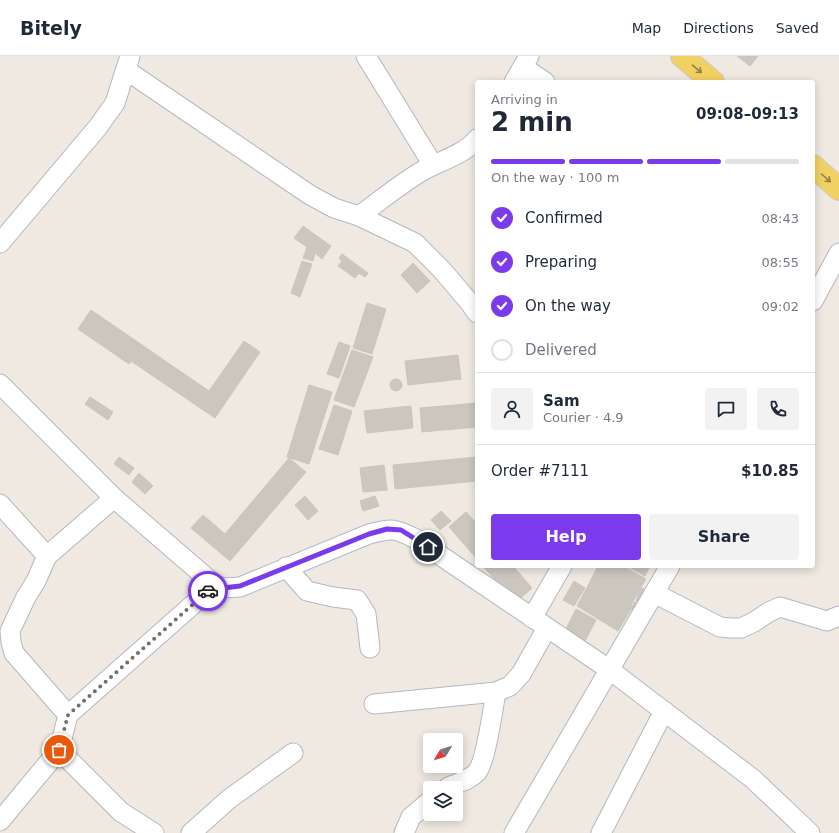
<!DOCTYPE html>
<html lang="en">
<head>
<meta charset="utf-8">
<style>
	body { margin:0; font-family:"DejaVu Sans",sans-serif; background:#f2f2f3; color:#1f2937; height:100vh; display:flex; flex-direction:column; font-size:15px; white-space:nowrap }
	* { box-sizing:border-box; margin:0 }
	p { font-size:13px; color:#747a83 }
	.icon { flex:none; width:22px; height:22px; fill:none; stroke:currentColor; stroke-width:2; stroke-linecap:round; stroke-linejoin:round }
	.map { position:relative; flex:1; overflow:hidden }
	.details { position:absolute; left:475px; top:24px; width:340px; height:488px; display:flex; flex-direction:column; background:#fff; border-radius:4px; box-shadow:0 2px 10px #0003 }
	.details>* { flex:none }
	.needle { width:26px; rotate:231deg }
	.controls { position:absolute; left:423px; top:677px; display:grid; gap:8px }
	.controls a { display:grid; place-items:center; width:40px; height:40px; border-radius:4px; background:#fff; box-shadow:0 2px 10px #0003; font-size:20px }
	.pin { position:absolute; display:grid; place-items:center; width:34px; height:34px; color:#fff; margin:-17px; border:2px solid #fff; border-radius:50%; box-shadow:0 1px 4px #0007 }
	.courier { position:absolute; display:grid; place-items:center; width:40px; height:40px; margin:-20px; border:3px solid #7c3aed; border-radius:50%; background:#fff; color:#222; box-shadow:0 1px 5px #0007 }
	.headline em { font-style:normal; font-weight:700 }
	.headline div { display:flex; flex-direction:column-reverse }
	.headline { display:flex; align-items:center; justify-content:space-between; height:68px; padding:0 16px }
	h1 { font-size:26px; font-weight:700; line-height:30px }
	.bar { display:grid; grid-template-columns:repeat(4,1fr); gap:6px 4px; align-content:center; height:48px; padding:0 16px }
	.bar i { height:5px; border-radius:3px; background:#e0e1e3 }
	.bar .active { background:#7c3aed }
	.bar p { grid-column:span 4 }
	.line { display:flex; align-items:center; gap:10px; padding:0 16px; border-top:1px solid #e0e1e3 }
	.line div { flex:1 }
	.round { display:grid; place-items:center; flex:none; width:42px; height:42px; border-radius:4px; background:#f2f2f3 }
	ol { padding:0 16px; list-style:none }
	li { display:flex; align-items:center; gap:12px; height:44px }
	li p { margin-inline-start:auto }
	li .icon { padding:4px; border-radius:50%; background:#7c3aed; color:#fff; stroke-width:4 }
	li:last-child { color:#747a83 }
	li i { width:22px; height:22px; border:2px solid #e0e1e3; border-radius:50% }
	.button { display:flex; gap:8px; margin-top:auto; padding:8px 16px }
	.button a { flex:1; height:46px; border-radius:4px; background:#7c3aed; color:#fff; font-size:16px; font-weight:700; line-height:46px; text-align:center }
	.button a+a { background:#f2f2f3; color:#1f2937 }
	header { display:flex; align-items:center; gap:24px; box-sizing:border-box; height:56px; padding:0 20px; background:#fff; border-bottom:1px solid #e0e1e3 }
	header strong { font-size:19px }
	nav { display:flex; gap:22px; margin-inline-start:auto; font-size:14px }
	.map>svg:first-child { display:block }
	.building { fill:#cbc7bf; stroke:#cbc5ba }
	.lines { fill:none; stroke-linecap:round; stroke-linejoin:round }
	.minor-casing { stroke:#b4b7c1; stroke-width:21 }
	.major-casing { stroke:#c9c9c9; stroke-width:24 }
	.minor { stroke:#fff; stroke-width:19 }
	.major { stroke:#f2d163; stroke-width:22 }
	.oneway { stroke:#908048 }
	.done { stroke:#726f6d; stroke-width:4; stroke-dasharray:0 7.2 }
	.route { stroke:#7c3aed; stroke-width:5 }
</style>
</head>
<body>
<header>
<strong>Bitely</strong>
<nav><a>Map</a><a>Directions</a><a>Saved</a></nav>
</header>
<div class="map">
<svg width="839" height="777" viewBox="0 0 839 777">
	<rect width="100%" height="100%" fill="#efe9e1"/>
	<g class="building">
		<path d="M737,0H758L750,10Z"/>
		<path d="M303,170L331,190L322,203L315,197L313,205L303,202L307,191L294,182Z"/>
		<path d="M342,198L368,217L365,221L359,217L355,222L338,210L342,205L339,202Z"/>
		<path d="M302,205L312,208L300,241L291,237Z"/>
		<path d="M413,207L430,225L417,237L401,219Z"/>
		<path d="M367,247L386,253L372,298L353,292Z"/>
		<path d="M91,254L209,335L244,285L260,296L215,362L131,305L129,308L78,273Z"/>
		<path d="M339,286L350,290L339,322L327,318Z"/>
		<path d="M352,294L373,301L354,351L334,344Z"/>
		<path d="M458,299L461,323L408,329L405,305Z"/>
		<circle cx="396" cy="329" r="6"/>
		<path d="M309,329L332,336L309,408L287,401Z"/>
		<path d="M90,341L113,356L108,364L85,348Z"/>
		<path d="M477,347V371L422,376L420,352Z"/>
		<path d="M334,349L352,355L338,399L319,393Z"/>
		<path d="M411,350L413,372L367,377L364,355Z"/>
		<path d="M119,401L134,412L129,419L114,408Z"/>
		<path d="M477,401V425L395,433L393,409Z"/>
		<path d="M289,402L306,416L230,505L191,472L203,459L225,478Z"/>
		<path d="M384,409L387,434L363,436L360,412Z"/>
		<path d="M139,417L153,430L145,438L132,426Z"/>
		<path d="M305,440L318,455L308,464L295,449Z"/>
		<path d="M375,440L379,450L363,455L360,445Z"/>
		<path d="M441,455L451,465L440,474L431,464Z"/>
		<path d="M466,456L477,468V503L449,471Z"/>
		<path d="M483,510H513L532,532L515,547Z"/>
		<path d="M598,510H623L646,523L631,549L590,525Z"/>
		<path d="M627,510H650L645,520Z"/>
		<path d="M574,525L585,532L574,550L563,544Z"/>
		<path d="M590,526L633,550L618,575L577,550Z"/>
		<path d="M641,532L646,534L641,547L636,545Z"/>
		<path d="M634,546L641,548L631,559Z"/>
		<path d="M576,553L596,564L583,589L563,579Z"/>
	</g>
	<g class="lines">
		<g class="minor-casing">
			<g id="minor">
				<path d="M366,0L433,109"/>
				<path d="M523,11L545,26"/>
				<path d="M126,14L310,139L334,152L359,160L415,187L442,214L470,247L477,257"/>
				<path d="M514,26L529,0"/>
				<path d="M359,160C380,145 401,127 424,114C440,105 465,98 477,83"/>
				<path d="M0,187L98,71L115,47L130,0"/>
				<path d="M813,245L839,197"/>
				<path d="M0,328L114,442L215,529L223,532L240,531L369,478C392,472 395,472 416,483L610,614L753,723L810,777"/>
				<path d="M0,448L47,500"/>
				<path d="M286,511L307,535L333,541L357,544L366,558L370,592"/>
				<path d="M654,537L720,571L731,572H741L754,566L769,556L780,551L827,565L839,560"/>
				<path d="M532,562L562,510"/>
				<path d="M374,648L496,636L510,630L521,618L547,572"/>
				<path d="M68,659L14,597L11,586L10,575L26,541L36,525L47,500L114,442"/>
				<path d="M59,694L121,756L154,777"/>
				<path d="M447,732C457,727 470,724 477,716C486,705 493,652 496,636"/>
				<path d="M0,765L59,694L68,659L215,529"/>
				<path d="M191,777L229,743L293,697"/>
				<path d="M404,777L411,761L430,745"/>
				<path d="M514,777L670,510"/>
				<path d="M601,777L664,655"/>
			</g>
		</g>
		<g class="major-casing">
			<g id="major">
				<path d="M682,0L713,26"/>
				<path d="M813,110L839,133"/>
			</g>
		</g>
		<use href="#minor" class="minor"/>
		<use href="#major" class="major"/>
	</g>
	<defs><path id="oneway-shaft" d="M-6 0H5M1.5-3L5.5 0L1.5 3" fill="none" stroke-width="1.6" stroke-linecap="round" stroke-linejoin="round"/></defs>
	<g class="oneway">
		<use href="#oneway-shaft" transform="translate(697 13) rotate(40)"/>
		<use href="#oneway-shaft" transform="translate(826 122) rotate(42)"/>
	</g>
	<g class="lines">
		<path class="done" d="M59,694L68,659L208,535"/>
		<path class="route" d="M208,535L215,530L223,532L240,530L369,478L387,473L401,474L428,491"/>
	</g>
</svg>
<div class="controls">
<a><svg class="needle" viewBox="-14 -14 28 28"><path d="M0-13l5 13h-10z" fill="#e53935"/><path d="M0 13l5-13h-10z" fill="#747a83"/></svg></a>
<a><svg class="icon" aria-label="layers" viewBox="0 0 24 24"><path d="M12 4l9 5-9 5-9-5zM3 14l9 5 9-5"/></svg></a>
</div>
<div class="pin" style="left:59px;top:694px;background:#ea580c"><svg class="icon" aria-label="bag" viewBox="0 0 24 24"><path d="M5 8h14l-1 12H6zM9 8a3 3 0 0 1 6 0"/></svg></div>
<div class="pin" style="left:428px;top:491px;background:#1f2937"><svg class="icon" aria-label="home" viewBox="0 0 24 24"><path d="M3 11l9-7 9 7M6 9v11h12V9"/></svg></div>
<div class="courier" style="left:208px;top:535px"><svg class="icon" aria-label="car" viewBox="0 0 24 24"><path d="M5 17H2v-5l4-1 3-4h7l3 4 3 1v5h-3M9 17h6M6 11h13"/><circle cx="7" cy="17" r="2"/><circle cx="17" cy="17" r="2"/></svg></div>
<section class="details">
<div class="headline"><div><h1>2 min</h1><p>Arriving in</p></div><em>09:08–09:13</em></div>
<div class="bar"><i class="active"></i><i class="active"></i><i class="active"></i><i></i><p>On the way · 100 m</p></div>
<ol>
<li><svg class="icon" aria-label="check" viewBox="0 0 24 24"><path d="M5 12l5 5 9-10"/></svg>Confirmed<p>08:43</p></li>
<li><svg class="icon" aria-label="check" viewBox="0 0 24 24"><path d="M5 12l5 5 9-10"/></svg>Preparing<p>08:55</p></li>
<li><svg class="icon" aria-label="check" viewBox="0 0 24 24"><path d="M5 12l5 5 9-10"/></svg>On the way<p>09:02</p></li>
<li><i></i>Delivered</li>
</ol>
<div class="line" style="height:72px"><a class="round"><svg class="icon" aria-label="person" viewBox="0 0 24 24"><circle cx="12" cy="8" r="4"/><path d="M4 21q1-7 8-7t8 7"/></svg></a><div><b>Sam</b><p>Courier · 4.9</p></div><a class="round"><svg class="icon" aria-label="chat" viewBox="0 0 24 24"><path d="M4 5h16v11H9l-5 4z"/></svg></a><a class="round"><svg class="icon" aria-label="phone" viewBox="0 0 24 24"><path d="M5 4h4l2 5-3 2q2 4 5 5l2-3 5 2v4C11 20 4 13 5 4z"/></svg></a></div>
<div class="line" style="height:52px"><div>Order #7111</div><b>$10.85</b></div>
<div class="button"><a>Help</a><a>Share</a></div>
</section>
</div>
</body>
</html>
